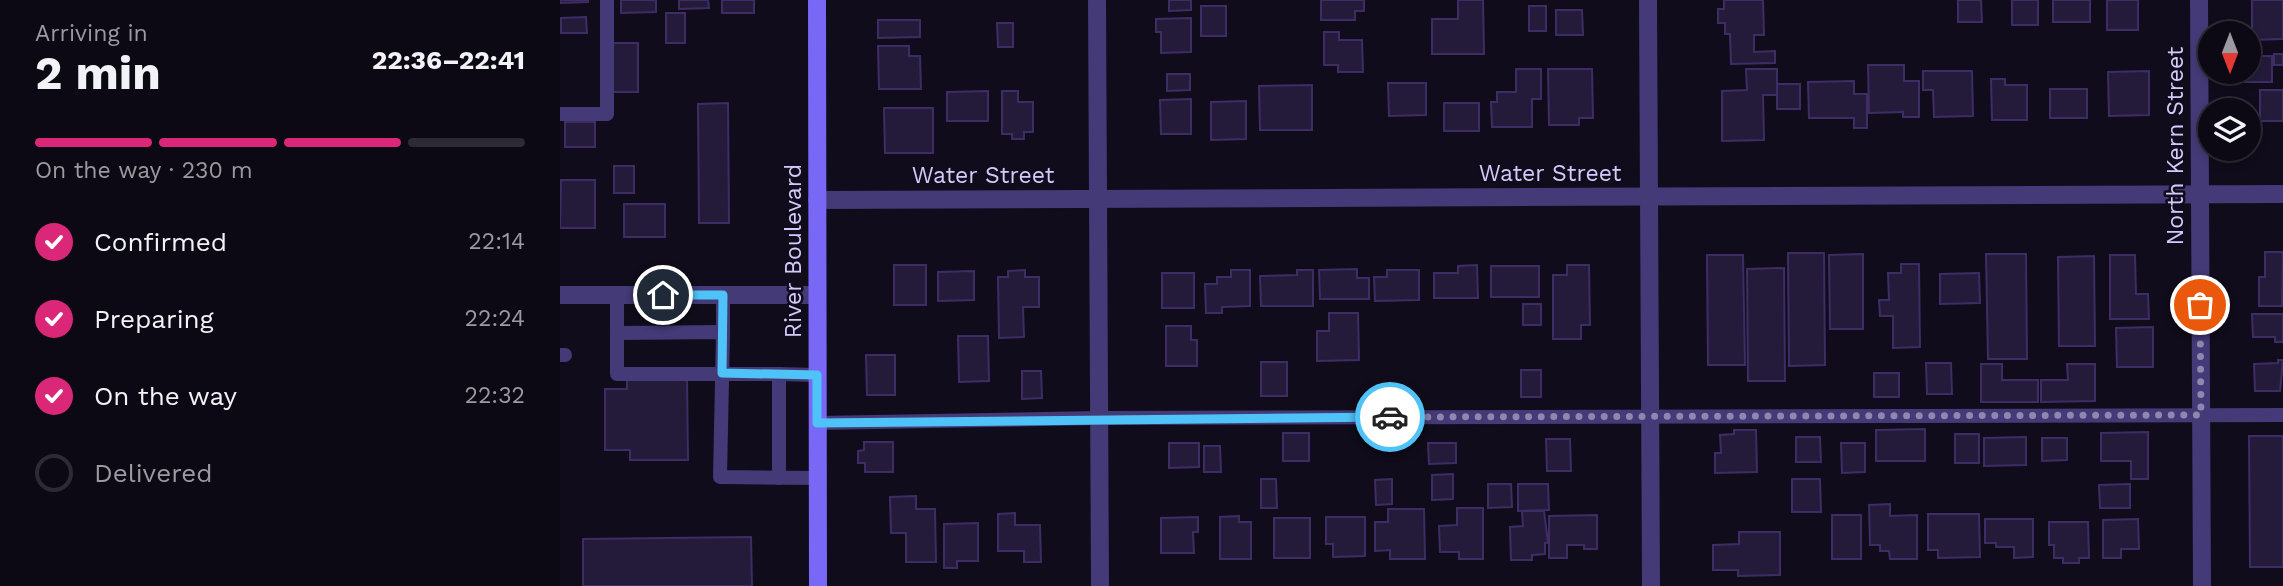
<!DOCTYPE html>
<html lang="en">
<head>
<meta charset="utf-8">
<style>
	body { margin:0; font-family:"Work Sans",sans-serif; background:#1a1722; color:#f1f3f6; height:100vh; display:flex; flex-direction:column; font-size:26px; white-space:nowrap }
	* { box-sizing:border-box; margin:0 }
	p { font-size:23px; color:#9a9aa0 }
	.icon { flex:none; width:38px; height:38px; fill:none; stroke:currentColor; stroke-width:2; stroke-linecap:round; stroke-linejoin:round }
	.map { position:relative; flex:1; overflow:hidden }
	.panel { display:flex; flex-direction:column; background:#0c0914; width:560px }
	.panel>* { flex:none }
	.needle { width:46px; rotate:180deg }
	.tools { position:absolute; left:1638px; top:21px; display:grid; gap:14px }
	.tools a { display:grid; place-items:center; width:63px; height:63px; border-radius:50%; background:#0c0914; box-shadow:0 4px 10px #0003,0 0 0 2px #2c2a34; font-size:35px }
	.pin { position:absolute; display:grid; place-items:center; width:60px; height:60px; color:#fff; margin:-30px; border:4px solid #fff; border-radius:50%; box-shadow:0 2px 7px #0007 }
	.courier { position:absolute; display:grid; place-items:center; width:70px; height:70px; margin:-35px; border:5px solid #4fc3f7; border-radius:50%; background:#fff; color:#222; box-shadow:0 2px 9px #0007 }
	.headline em { font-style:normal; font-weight:700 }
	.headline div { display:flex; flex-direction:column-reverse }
	.headline { display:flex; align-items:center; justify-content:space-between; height:119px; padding:0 35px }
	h1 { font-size:46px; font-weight:700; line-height:52px }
	.bar { display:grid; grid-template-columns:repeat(4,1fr); gap:10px 7px; align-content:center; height:84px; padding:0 35px }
	.bar i { height:9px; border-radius:5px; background:#2c2a34 }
	.bar .active { background:#db2777 }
	.bar p { grid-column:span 4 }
	ol { padding:0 35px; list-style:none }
	li { display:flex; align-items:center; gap:21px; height:77px }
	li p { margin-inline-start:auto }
	li .icon { padding:7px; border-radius:50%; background:#db2777; color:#fff; stroke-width:4 }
	li:last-child { color:#9a9aa0 }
	li i { width:38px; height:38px; border:4px solid #2c2a34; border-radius:50% }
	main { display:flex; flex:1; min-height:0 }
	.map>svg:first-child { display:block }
	.building { fill:#241a3a; stroke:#3e2d65; stroke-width:2 }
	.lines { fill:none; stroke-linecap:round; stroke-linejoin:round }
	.lane { stroke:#433a77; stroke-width:14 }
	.street { stroke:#433a77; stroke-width:18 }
	.secondary { stroke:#7967f5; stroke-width:18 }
	.done { stroke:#8f87ad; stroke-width:7; stroke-dasharray:0 12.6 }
	.route { stroke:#4fc3f7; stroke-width:9 }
	.labels { text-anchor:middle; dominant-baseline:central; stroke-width:5; stroke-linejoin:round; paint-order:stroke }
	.street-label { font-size:23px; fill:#d4c9fb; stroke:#100c1b }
</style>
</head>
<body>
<main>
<section class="panel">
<div class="headline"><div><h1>2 min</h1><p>Arriving in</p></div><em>22:36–22:41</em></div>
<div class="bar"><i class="active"></i><i class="active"></i><i class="active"></i><i></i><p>On the way · 230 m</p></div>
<ol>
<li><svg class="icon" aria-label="check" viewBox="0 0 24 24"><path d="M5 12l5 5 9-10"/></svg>Confirmed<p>22:14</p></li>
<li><svg class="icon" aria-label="check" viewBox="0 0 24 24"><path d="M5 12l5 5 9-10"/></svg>Preparing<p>22:24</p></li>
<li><svg class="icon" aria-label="check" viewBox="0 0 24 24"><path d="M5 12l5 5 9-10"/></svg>On the way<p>22:32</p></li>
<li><i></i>Delivered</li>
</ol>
</section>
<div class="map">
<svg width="1723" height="586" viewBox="0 0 1723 586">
	<rect width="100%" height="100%" fill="#100c1b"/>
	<g class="building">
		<path d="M0,0H28V2L0,3Z"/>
		<path d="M61,0H96V12L61,13Z"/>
		<path d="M119,0H148L149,8L119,9Z"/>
		<rect x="162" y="0" width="32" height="13"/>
		<path d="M609,0H631V10L609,11Z"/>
		<path d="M761,0H804V11H795V20H761Z"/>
		<path d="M898,0H923L924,54H872V19H898Z"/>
		<path d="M1164,0H1203L1204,35H1194V52L1215,51V63L1171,64L1170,34H1165V23H1158V9H1164Z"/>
		<path d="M1398,0H1421L1422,22H1398Z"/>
		<rect x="1452" y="0" width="26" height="25"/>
		<rect x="1493" y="0" width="37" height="22"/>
		<rect x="1547" y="0" width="31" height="30"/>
		<path d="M1692,0H1723V39L1692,40Z"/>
		<rect x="641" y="6" width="25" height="30"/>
		<rect x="969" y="6" width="17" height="25"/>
		<path d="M996,10H1022L1023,35H996Z"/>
		<rect x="106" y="13" width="19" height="30"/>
		<path d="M26,17L27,33H1V18Z"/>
		<path d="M631,18V52L601,53V32H596V19Z"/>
		<path d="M318,20H360V37L318,38Z"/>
		<path d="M437,23H453V47H438Z"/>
		<path d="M764,32H779V40H802L803,72H778V65H764Z"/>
		<path d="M51,43H78V92H52Z"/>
		<path d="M318,46H349V56H360L361,89H319Z"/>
		<rect x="1714" y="54" width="9" height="11"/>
		<path d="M1689,56H1712V82H1685V72H1689Z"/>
		<path d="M1308,65H1344V81H1359V117H1343V112L1309,113Z"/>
		<path d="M956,69H981V99H972V127H932L931,102H937V92H956Z"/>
		<path d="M988,69H1032L1033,118H1019V125H989Z"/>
		<path d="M1186,69H1217V95H1203L1204,140L1162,141V91L1187,90Z"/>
		<path d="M1363,71H1412L1413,116L1374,117L1373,90H1363Z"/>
		<path d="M1589,71V115L1549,116L1548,72Z"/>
		<path d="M607,74H630V90L607,91Z"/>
		<path d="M1431,79H1445V85H1467V120H1432Z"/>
		<path d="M1294,81V94H1307V128H1294V118H1249L1248,82Z"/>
		<path d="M828,83H866V115L829,116Z"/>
		<rect x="1217" y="84" width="23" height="25"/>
		<path d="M752,85V130H700L699,86Z"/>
		<rect x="1490" y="89" width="37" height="29"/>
		<rect x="1700" y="90" width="23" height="31"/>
		<path d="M428,91V121H387V92Z"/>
		<path d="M442,91H458V102H473V132H464V139H452V134H442Z"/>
		<path d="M631,99V134H601L600,100Z"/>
		<path d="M686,101V139L651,140V102Z"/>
		<path d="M168,103L169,223H139L138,104Z"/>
		<rect x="884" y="103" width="35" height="28"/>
		<path d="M324,108H373V153H325Z"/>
		<rect x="5" y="122" width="30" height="25"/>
		<rect x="54" y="166" width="20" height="27"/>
		<path d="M1,180H35V228H0Z"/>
		<rect x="64" y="204" width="41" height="33"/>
		<path d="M1705,252H1723L1722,306H1699V277H1705Z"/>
		<path d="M1228,253H1264L1265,365L1229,366Z"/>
		<path d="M1303,254V329H1270L1269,255Z"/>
		<path d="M1426,254H1466L1467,359H1428Z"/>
		<path d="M1147,255H1183L1185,365H1148Z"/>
		<path d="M1550,255H1575L1576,294H1588L1589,319H1550Z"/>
		<path d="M1534,256L1535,346H1499L1498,257Z"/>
		<path d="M1341,264H1359L1360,347L1333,348V316H1320L1319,300H1329L1328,273H1341Z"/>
		<rect x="334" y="265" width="32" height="40"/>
		<path d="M917,265L918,298H874V273H898V266Z"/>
		<path d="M1007,265H1029L1030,325H1021V339H993V275H1007Z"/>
		<rect x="931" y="266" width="48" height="31"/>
		<path d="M1224,268L1225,381H1188L1187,269Z"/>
		<path d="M797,269V278H809V299H760L759,270Z"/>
		<path d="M465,270V277H479V307H463L464,337L439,338L438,277H448V271Z"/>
		<path d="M671,270H690V306L662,307V313H646L645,284H657V277H671Z"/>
		<path d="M737,270H753V306H701L700,276L737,275Z"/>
		<path d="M827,270H859V300L815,301L814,277H827Z"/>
		<path d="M414,271V300L378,301V272Z"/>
		<rect x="602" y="273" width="32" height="35"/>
		<path d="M1419,273L1420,303L1380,304V274Z"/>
		<rect x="963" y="304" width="18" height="21"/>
		<path d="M769,313H798L799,360L757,361V331H769Z"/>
		<path d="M1692,314H1723V342H1715V337H1693Z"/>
		<path d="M606,326H631V340H637V366H606Z"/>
		<path d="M1593,327V367H1557L1556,328Z"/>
		<path d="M398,336H428L429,381L399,382Z"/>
		<path d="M306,355H335V395H307Z"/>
		<path d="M1718,360H1723L1720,391H1695L1694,364L1718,363Z"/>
		<rect x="701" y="362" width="26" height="34"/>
		<path d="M1366,363H1391L1392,394H1367Z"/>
		<path d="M1421,364H1442V380H1478V402H1421Z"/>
		<path d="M1507,364H1535V401L1481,402V380H1508Z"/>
		<rect x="961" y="370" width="20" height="27"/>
		<path d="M462,371H481L482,398L462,399Z"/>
		<rect x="1314" y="373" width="25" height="24"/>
		<path d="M127,377L128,460H70V450H45V389H67V378Z"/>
		<path d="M1365,429V461H1316V430Z"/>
		<path d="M1174,430H1196L1197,472L1155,473V453H1161L1160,435L1174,434Z"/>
		<path d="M1588,432V479H1571V461H1541V433Z"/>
		<rect x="723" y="433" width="26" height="28"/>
		<rect x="1395" y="434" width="24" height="29"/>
		<path d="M1689,436H1723V567H1690Z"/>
		<path d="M1236,437H1260L1261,462H1236Z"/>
		<path d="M1466,437V465L1424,466V438Z"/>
		<path d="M1482,438H1507V460L1482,461Z"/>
		<path d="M986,439H1010L1011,471H987Z"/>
		<path d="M304,442H333V472H305V463H298V451L304,450Z"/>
		<path d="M609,443H639V467L609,468Z"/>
		<path d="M868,443H896V463L869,464Z"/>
		<path d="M1281,443H1305V472L1282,473Z"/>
		<path d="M644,446H660L661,472H644Z"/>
		<path d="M893,474V499L872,500V475Z"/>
		<path d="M701,479H716L717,508H701Z"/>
		<path d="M832,479V504L816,505L815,480Z"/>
		<path d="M1232,479H1260L1261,512H1232Z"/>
		<path d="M928,484H951L952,507L928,508Z"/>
		<path d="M958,484H988L989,510L958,511Z"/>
		<path d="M1570,484V508H1540L1539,485Z"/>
		<path d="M356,496V509H375L376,562H346V533H331L330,497Z"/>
		<path d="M1330,504V516L1357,515V559H1330L1329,551H1320V545H1310L1309,505Z"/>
		<path d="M897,508H923V559H899V552H880L879,526L897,525Z"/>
		<path d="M828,509H864L865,559H830V550L815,551V522H828Z"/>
		<path d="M962,511H984L988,543H985V554L972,555V560H951L950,527L963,526Z"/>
		<path d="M455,513V525H480L481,562H464V551H438V514Z"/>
		<path d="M1368,514H1419L1420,557L1378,558V550H1368Z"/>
		<path d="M1037,515V549H1024V545H1007V558H989V516Z"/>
		<rect x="1272" y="515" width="29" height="44"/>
		<path d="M679,516V522H691V559H660V517Z"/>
		<path d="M638,517V532H633L634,553H601V518Z"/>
		<path d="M766,517H805V556L773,557V544H766Z"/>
		<rect x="714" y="518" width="36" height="40"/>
		<path d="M1425,519H1473V557L1454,558V547H1436V543H1425Z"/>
		<path d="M1578,519L1579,549H1561V558H1543V520Z"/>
		<path d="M1489,522H1528L1529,558H1519V563H1503V558H1494V545H1489Z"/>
		<path d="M418,523V561H397V568H384V524Z"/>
		<path d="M1179,532H1220V575L1178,576V570H1153V545L1179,544Z"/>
		<path d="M191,537L192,586H23V539Z"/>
	</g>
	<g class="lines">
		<g class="lane">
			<path d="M0,114H47V0"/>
			<path d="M57,295V374H219V478"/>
			<path d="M163,295V332"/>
			<path d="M58,333L163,332L160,477L258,478"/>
			<path d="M0,355H5"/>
			<path d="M219,374L257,375"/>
			<path d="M257,423L539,418L1723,415"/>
		</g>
		<g class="street">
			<path d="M537,0L540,586"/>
			<path d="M1088,0L1091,586"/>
			<path d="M1639,0L1642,586"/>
			<path d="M257,200L1723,194"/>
			<path d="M0,295H257"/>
		</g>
		<path class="secondary" d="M257,0L258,586"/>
	</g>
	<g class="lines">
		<path class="done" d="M830,417L1641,415L1640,305"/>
		<path class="route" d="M103,295H163L162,373L257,375V423L830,417"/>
	</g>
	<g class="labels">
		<g class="street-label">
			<text transform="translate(1615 146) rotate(-90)">North Kern Street</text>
			<text x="990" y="173">Water Street</text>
			<text x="423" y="175">Water Street</text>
			<text transform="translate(233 251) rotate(-90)">River Boulevard</text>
		</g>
	</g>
</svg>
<div class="tools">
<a><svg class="needle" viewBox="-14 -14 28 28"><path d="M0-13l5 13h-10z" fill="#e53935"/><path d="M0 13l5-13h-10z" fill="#9a9aa0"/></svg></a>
<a><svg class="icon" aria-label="layers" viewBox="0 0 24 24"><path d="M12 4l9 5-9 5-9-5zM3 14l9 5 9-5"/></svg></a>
</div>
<div class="pin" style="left:1640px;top:305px;background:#ea580c"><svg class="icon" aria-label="bag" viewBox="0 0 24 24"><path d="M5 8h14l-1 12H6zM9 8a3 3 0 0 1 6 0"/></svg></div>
<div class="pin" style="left:103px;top:295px;background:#1f2937"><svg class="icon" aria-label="home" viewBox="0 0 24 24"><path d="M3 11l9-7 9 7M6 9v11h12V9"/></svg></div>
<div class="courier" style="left:830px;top:417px"><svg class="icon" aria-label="car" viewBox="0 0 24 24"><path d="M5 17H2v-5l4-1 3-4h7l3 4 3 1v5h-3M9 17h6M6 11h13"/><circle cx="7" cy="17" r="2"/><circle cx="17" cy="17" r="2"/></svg></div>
</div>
</main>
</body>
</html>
